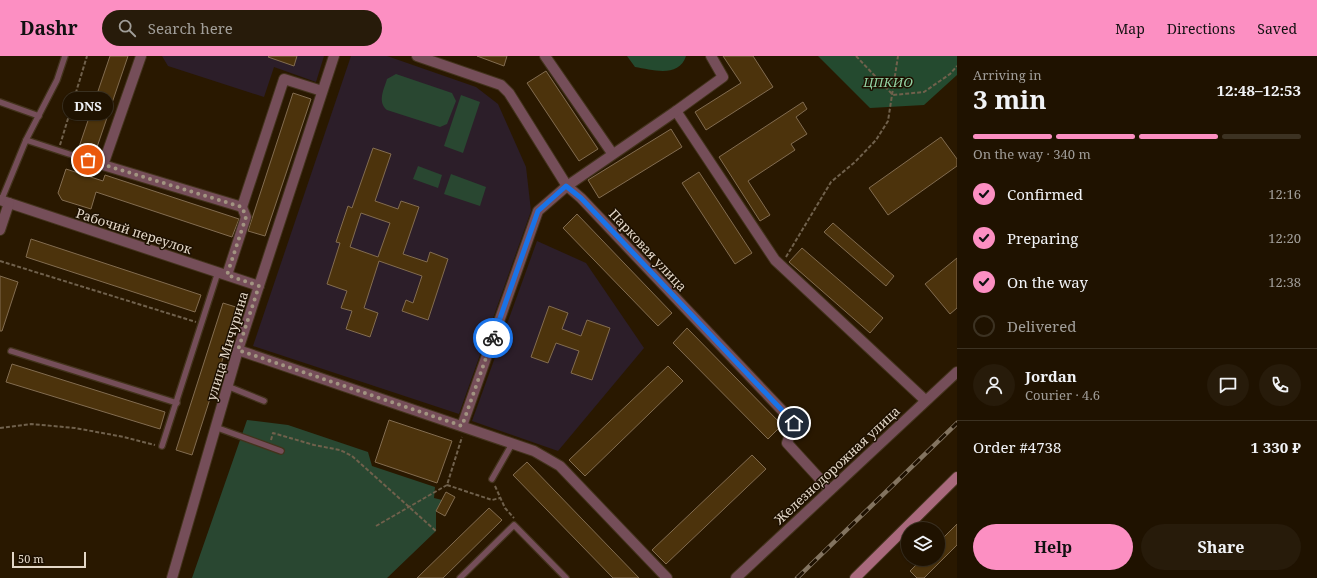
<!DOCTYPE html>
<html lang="en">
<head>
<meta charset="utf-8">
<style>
	body { margin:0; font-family:"Noto Serif",serif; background:#271b0a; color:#f1f3f6; height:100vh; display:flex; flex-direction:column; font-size:15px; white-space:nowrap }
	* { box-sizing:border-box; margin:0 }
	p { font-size:13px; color:#a19e99 }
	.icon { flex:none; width:22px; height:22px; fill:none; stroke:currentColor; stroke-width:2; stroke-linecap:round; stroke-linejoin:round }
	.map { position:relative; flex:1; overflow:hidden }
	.drawer { display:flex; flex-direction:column; background:#1f1200; width:360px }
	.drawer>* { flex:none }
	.controls { position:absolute; left:901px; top:466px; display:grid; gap:8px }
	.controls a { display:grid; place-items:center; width:44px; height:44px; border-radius:50%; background:#1f1200; box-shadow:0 1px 3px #0004,0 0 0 1px #3c3222; font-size:20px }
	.scale { position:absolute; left:12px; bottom:10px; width:74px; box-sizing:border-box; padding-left:4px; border:2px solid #e3d7c7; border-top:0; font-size:11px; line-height:14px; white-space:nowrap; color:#e3d7c7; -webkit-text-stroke:3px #1d1000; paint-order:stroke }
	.pin { position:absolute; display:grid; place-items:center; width:34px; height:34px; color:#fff; margin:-17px; border:2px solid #fff; border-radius:50%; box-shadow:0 1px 4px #0007 }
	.courier { position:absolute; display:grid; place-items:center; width:40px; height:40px; margin:-20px; border:3px solid #1a73e8; border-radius:50%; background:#fff; color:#222; box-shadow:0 1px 5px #0007 }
	.bubble { position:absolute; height:28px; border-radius:14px; background:#1f1200; box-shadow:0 1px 3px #0004,0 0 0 1px #3c3222; font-size:13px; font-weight:700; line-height:28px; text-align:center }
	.overview em { font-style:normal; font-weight:700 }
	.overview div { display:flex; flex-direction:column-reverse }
	.overview { display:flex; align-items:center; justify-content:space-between; height:68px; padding:0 16px }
	h1 { font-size:26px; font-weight:700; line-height:30px }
	.bar { display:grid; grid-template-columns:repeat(4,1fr); gap:6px 4px; align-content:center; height:48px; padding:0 16px }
	.bar i { height:5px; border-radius:3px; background:#3c3222 }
	.bar .on { background:#fc8fc2 }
	.bar p { grid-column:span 4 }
	.line { display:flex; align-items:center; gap:10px; padding:0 16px; border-top:1px solid #3c3222 }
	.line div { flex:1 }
	.round { display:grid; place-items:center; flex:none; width:42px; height:42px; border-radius:21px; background:#271b0a }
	ol { padding:0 16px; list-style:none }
	li { display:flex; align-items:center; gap:12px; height:44px }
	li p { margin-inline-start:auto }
	li .icon { padding:4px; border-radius:50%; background:#fc8fc2; color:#111; stroke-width:4 }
	li:last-child { color:#a19e99 }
	li i { width:22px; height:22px; border:2px solid #3c3222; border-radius:50% }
	.primary-button { display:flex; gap:8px; margin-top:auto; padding:8px 16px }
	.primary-button a { flex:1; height:46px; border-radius:24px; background:#fc8fc2; color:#111; font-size:16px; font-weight:700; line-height:46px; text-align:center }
	.primary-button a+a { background:#271b0a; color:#f1f3f6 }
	header { display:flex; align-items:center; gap:24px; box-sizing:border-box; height:56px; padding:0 20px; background:#fc8fc2; color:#111 }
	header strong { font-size:19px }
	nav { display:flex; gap:22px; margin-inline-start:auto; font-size:14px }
	.search { width:280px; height:36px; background:#271b0a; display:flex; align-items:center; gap:10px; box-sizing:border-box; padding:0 14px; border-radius:22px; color:#a19e99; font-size:15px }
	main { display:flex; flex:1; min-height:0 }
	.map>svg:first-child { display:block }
	.education { fill:#2c1e29 }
	.green { fill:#294731 }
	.forest { fill:#244a2f }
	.building { fill:#4c330c; stroke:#826c50; fill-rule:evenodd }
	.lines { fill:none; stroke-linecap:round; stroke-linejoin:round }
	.lane-casing { stroke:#43331c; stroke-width:8 }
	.street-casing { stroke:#43331c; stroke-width:12 }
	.secondary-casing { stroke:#43331c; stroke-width:12 }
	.path { stroke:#70614c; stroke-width:2; stroke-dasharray:4 2; stroke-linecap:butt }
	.lane { stroke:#754e59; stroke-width:5.5 }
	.street { stroke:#754e59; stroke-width:10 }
	.secondary { stroke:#a9697c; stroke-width:10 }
	.rail-casing { stroke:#837460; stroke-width:4.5 }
	.rail { stroke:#1d1000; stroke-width:3; stroke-dasharray:9; stroke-linecap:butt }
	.done { stroke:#a29481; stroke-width:4; stroke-dasharray:0 7.2 }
	.route { stroke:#1a73e8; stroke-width:5 }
	.labels { text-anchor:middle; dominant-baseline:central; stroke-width:3; stroke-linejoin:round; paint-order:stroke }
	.park-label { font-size:13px; font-style:italic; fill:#92d2a2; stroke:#1d1000 }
	.street-label { font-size:13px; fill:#e3d7c7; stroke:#1d1000 }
</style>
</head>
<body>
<header>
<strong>Dashr</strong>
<div class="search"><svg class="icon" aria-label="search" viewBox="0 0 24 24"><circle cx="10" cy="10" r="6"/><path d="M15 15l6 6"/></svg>Search here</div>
<nav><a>Map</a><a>Directions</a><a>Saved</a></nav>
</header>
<main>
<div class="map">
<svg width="957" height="522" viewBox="0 0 957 522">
	<rect width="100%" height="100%" fill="#291800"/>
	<g class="education">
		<path d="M162,0H324L316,26L274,11L264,41L168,10Z"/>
		<path d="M351,0H387L476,31L498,48L526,111L531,155L459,358L253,290Z"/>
		<path d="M537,185L586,207L644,292L558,395L472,365Z"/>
	</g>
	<g class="green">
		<path d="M396,18L452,37L456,45L447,68L440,71L387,54C377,46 384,33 387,23Z"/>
		<path d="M461,39L480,46L463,97L444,90Z"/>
		<path d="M418,110L442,119L438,132L413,123Z"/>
		<path d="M451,118L486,131L480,150L444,138Z"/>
		<path d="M247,364L288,369L368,396L372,410L435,431L434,442L442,444L436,455V475L387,522H192Z"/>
	</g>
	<g class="forest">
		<path d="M627,0H686C679,22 653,14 635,11Z"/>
		<path d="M818,0H957V19L924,49L870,52Z"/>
	</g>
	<g class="building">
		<path d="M110,0H128L95,97L79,91Z"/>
		<path d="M269,0H297L294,10L268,1Z"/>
		<path d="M477,0H507L504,10Z"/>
		<path d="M723,0H753L773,31L706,74L695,56L741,27Z"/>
		<path d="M546,15L598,93L579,105L527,27Z"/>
		<path d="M293,37L311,43L265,180L248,175Z"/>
		<path d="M803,46L807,53L796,61L807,78L791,88L795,94L748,125L770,159L760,165L719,101Z"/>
		<path d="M671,73L682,91L599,142L588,124Z"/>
		<path d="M941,81L957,103V110L888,159L869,132Z"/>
		<path d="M373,92L391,98L375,145L398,153L401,145L419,151L403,198L427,206L430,196L448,203L428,264L402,255L406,244L413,247L422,220L379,205L364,252L378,257L370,281L346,273L352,255L341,252L347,235L327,228L340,187L336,186L348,150L352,152ZM361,157L390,167L378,201L350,191Z"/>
		<path d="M66,113L103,125L105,119L239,163L232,181L96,136L91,153L62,144L58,137Z"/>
		<path d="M699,116L752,197L735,208L682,127Z"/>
		<path d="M577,158L672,257L658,270L563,172Z"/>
		<path d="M833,167L894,220L886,230L824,176Z"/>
		<path d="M31,183L201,239L195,256L26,201Z"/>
		<path d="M802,192L883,262L870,277L789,206Z"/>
		<path d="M957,202V252L950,258L925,228Z"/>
		<path d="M0,220L18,226L2,275H0Z"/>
		<path d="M223,247L239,252L192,399L176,394Z"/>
		<path d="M549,250L568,257L562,273L581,280L587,264L610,272L592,324L571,317L579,295L556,287L548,307L531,301Z"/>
		<path d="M687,272L782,369L768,383L673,287Z"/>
		<path d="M12,308L165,356L160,373L6,326Z"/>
		<path d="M668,310L683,325L585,420L569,404Z"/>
		<path d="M389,364L452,385L437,427L375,406Z"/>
		<path d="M752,399L766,413L666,508L652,494Z"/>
		<path d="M527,406L639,522H613L513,419Z"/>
		<path d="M446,436L455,441L445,460L436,455Z"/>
		<path d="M489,452L502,464L443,522H417Z"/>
		<path d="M957,468V489L924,522H917L910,515L922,503H938V487Z"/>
	</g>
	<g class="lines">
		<g class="lane-casing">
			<g id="lane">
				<path d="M0,46L39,60"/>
				<path d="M26,84L57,24L65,0"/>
				<path d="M1,145L26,84L103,109"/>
				<path d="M11,295L177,347"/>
				<path d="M227,330L264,345"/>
				<path d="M215,371L281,395"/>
				<path d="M162,390L218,216"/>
				<path d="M492,423L512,388"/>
				<path d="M460,522L514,469L566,522"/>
			</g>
		</g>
		<g class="street-casing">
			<g id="street">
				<path d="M141,0L103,109L242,151L284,23L322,35"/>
				<path d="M417,0L501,29L509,37L567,130L581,142L794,367L787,387L830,434"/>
				<path d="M545,0L612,97"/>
				<path d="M711,0L723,21L676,55L775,204L925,344"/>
				<path d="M0,144L259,230"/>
				<path d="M0,174L9,147"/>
				<path d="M227,219L246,161L242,151"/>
				<path d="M238,294L534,395L560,410L667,522"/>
				<path d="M462,370L538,155L567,130L676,55"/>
				<path d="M172,522L238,294L334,0"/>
				<path d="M736,522L957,316"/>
			</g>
		</g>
		<g class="secondary-casing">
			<path id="secondary" d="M855,522L957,421"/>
		</g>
		<g class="path">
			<path d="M856,0L893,39L924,36L950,18L957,10"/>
			<path d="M60,89L87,0"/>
			<path d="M786,201L831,126L855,106L876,84L888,65L898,0"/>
			<path d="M0,205L196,266"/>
			<path d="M0,372L31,368L75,372L124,381L155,389"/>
			<path d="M271,384L273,377L314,389L340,394L352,400L436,475"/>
			<path d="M447,429L492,444L500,442"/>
			<path d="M495,430L505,452L514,462"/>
			<path d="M376,470L447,429L462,381"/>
		</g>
		<use href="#lane" class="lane"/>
		<use href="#street" class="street"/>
		<use href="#secondary" class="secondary"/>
		<g class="rail-casing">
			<path id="rail" d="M797,522L957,367"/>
		</g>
		<use href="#rail" class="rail"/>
	</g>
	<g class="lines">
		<path class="done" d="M88,104L242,151L246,161L227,219L259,230L238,294L462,370L493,282"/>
		<path class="route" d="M493,282L538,155L566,130L581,142L794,367"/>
	</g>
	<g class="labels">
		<g class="park-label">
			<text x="888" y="26">ЦПКИО</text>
		</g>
		<g class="street-label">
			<text transform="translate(134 175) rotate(18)">Рабочий переулок</text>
			<text transform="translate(648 194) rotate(47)">Парковая улица</text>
			<text transform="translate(227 290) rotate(-73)">улица Мичурина</text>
			<text transform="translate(837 409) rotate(-43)">Железнодорожная улица</text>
		</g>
	</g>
</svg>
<div class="controls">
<a><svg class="icon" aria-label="layers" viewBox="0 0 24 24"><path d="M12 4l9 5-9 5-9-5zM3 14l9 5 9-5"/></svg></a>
</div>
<div class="scale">50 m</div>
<div class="pin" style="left:88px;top:104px;background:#ea580c"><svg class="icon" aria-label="bag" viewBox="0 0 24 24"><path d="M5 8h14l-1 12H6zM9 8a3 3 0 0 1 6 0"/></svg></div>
<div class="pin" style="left:794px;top:367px;background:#1f2937"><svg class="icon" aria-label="home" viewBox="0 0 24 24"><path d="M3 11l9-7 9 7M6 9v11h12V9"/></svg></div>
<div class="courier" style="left:493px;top:282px"><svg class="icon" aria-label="bike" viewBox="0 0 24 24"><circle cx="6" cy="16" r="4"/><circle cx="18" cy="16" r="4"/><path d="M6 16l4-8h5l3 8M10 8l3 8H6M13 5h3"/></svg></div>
<div class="bubble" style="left:63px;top:36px;width:50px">DNS</div>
</div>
<section class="drawer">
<div class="overview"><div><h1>3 min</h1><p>Arriving in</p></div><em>12:48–12:53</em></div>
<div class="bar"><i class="on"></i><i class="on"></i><i class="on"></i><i></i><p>On the way · 340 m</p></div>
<ol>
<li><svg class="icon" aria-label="check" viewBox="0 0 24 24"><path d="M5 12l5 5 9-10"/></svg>Confirmed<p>12:16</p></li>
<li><svg class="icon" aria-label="check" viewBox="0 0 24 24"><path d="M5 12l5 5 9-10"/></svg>Preparing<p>12:20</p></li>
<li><svg class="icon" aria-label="check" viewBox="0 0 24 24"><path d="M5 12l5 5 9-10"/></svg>On the way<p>12:38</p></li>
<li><i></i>Delivered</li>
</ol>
<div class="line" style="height:72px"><a class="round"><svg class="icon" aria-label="person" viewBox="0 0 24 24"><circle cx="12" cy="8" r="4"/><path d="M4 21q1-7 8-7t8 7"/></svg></a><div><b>Jordan</b><p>Courier · 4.6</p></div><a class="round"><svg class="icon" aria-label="chat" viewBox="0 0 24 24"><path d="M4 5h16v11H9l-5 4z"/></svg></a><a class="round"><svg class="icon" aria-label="phone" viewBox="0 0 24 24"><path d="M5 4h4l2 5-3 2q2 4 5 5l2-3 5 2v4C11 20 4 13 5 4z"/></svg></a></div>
<div class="line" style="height:52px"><div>Order #4738</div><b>1 330 ₽</b></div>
<div class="primary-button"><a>Help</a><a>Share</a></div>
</section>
</main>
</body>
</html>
